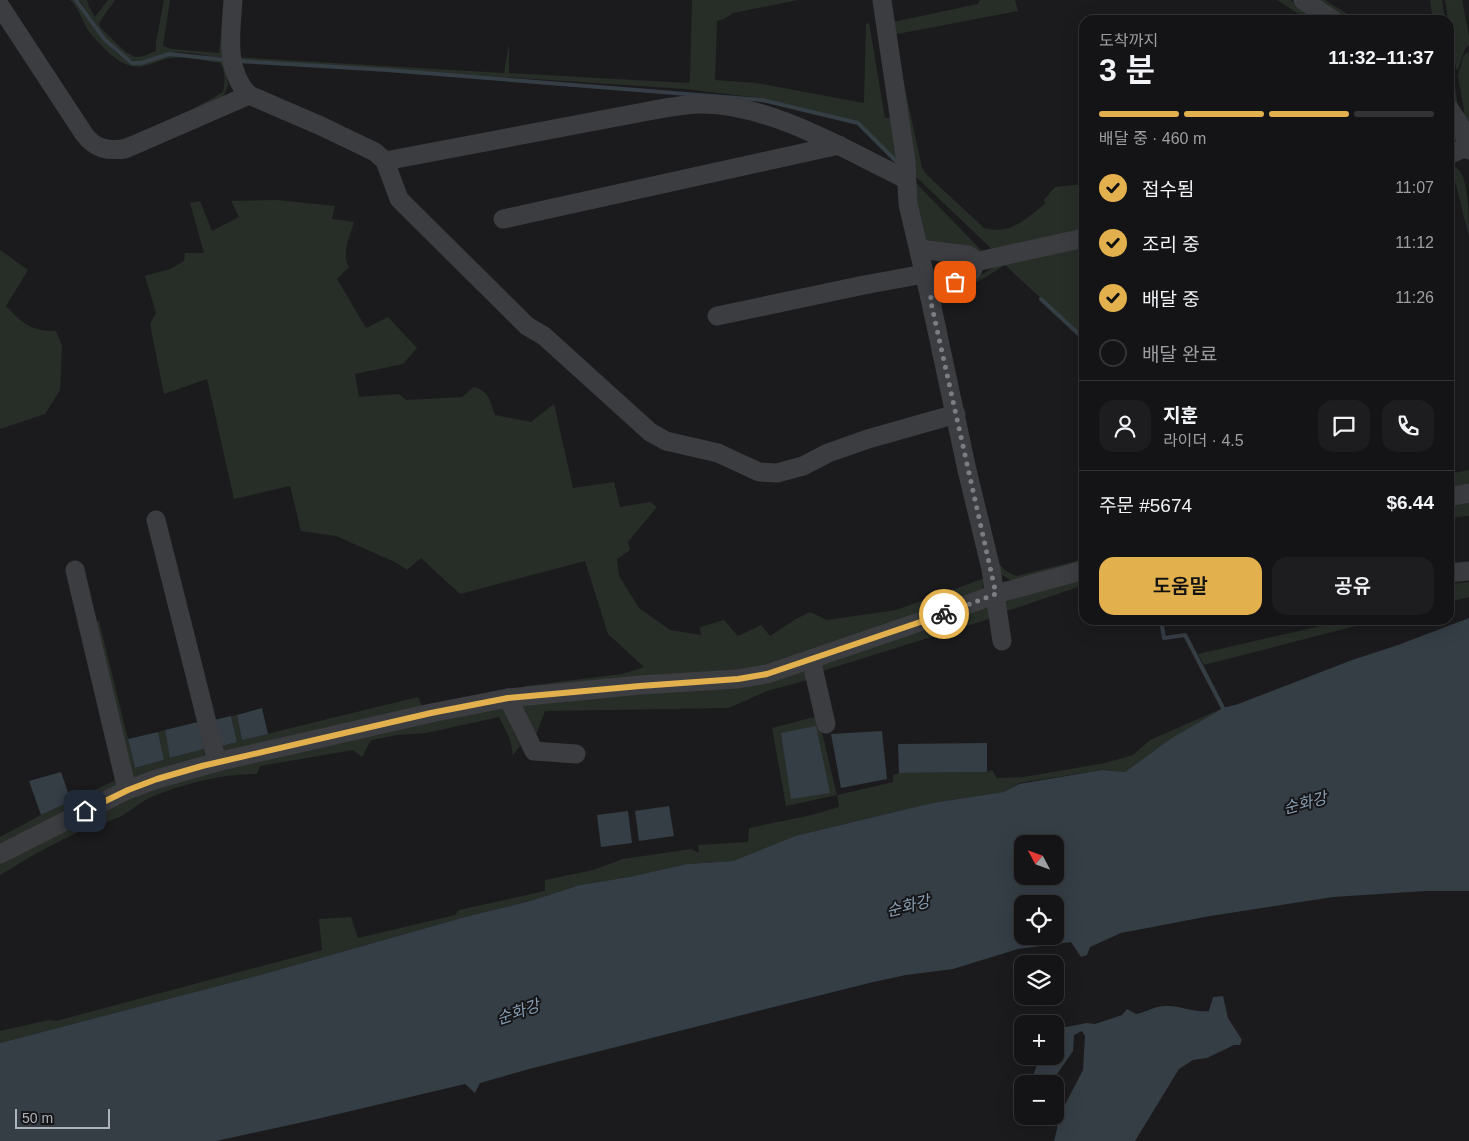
<!DOCTYPE html>
<html lang="ko">
<head>
<meta charset="utf-8">
<style>
	body { margin:0; font-family:Arial,"Noto Sans KR",sans-serif; background:#1d1d1f; color:#f1f3f6; height:100vh; display:flex; flex-direction:column; font-size:19px; white-space:nowrap }
	* { box-sizing:border-box; margin:0 }
	p { font-size:16px; color:#9d9ea1 }
	.icon { flex:none; width:28px; height:28px; fill:none; stroke:currentColor; stroke-width:2; stroke-linecap:round; stroke-linejoin:round }
	.map { position:relative; flex:1; overflow:hidden }
	.panel { position:absolute; left:1079px; top:15px; width:375px; height:610px; display:flex; flex-direction:column; background:#141416; border-radius:15px; box-shadow:0 5px 20px #0002,0 0 0 1px #333335 }
	.panel>* { flex:none }
	.needle { width:32px; rotate:311deg }
	.controls { position:absolute; left:1014px; top:835px; display:grid; gap:10px }
	.controls a { display:grid; place-items:center; width:50px; height:50px; border-radius:10px; background:#141416; box-shadow:0 5px 20px #0002,0 0 0 1px #333335; font-size:25px }
	.scale { position:absolute; left:15px; bottom:12px; width:95px; box-sizing:border-box; padding-left:5px; border:2px solid #aeb2bb; border-top:0; font-size:14px; line-height:18px; white-space:nowrap; color:#aeb2bb; -webkit-text-stroke:4px #161618; paint-order:stroke }
	.pin { position:absolute; display:grid; place-items:center; width:42px; height:42px; color:#fff; margin:-21px; border-radius:10px; box-shadow:0 2px 8px #0006 }
	.courier { position:absolute; display:grid; place-items:center; width:50px; height:50px; margin:-25px; border:4px solid #e2b14d; border-radius:50%; background:#fff; color:#222; box-shadow:0 1px 6px #0007 }
	.overview em { font-style:normal; font-weight:600 }
	.overview div { display:flex; flex-direction:column-reverse }
	.overview { display:flex; align-items:center; justify-content:space-between; height:85px; padding:0 20px }
	h1 { font-size:32px; font-weight:600; line-height:38px }
	.bar { display:grid; grid-template-columns:repeat(4,1fr); gap:8px 5px; align-content:center; height:60px; padding:0 20px }
	.bar i { height:6px; border-radius:4px; background:#333335 }
	.bar .active { background:#e2b14d }
	.bar p { grid-column:span 4 }
	.line { display:flex; align-items:center; gap:12px; padding:0 20px; border-top:1px solid #333335 }
	.line div { flex:1 }
	.round { display:grid; place-items:center; flex:none; width:52px; height:52px; border-radius:15px; background:#1d1d1f }
	ol { padding:0 20px; list-style:none }
	li { display:flex; align-items:center; gap:15px; height:55px }
	li p { margin-inline-start:auto }
	li .icon { padding:5px; border-radius:50%; background:#e2b14d; color:#111; stroke-width:4 }
	li:last-child { color:#9d9ea1 }
	li i { width:28px; height:28px; border:2px solid #333335; border-radius:50% }
	.cta { display:flex; gap:10px; margin-top:auto; padding:10px 20px }
	.cta a { flex:1; height:58px; border-radius:15px; background:#e2b14d; color:#111; font-size:20px; font-weight:600; line-height:58px; text-align:center }
	.cta a+a { background:#1d1d1f; color:#f1f3f6 }
	.map>svg:first-child { display:block }
	.green { fill:#272e28 }
	.water { fill:#353d45; fill-rule:evenodd }
	.lines { fill:none; stroke-linecap:round; stroke-linejoin:round }
	.stream { stroke:#353d45; stroke-width:4 }
	.minor { stroke:#3c3d41; stroke-width:19 }
	.done { stroke:#7b7d84; stroke-width:5; stroke-dasharray:0 9 }
	.route { stroke:#e2b14d; stroke-width:6 }
	.labels { text-anchor:middle; dominant-baseline:central; stroke-width:4; stroke-linejoin:round; paint-order:stroke }
	.water-label { font-size:16px; font-style:italic; fill:#899eb2; stroke:#161618 }
</style>
</head>
<body>
<div class="map">
<svg width="1469" height="1141" viewBox="0 0 1469 1141">
	<rect width="100%" height="100%" fill="#1b1b1d"/>
	<g class="green">
		<path d="M70,0H74C88,15 97,34 112,49C144,79 146,54 178,55C194,56 209,59 224,61L228,85L224,95L165,126L123,145L103,146L92,134C96,136 102,140 106,140C131,144 201,105 223,92C225,82 226,72 220,63C204,61 186,55 170,58C162,59 155,63 148,65C132,71 117,61 106,50C99,43 91,35 86,27C81,17 78,7 70,0Z"/>
		<path d="M79,0H87L89,7L95,17L108,0H115L99,23L100,27C108,34 127,57 137,57C144,57 150,53 156,51V42L164,0H170L163,46L171,49L219,53L225,0L223,58C206,56 186,50 169,53C158,54 143,65 132,60C109,51 94,18 79,0Z"/>
		<path d="M692,0H798L733,13L724,19L717,21L715,80L756,83L864,103L866,24L869,23L885,118H892L899,162L857,121L760,98L685,89L233,59L235,57L504,73L509,44V73L689,83L690,79Z"/>
		<path d="M885,0H889L893,22L978,4L980,0H1015L1018,11L897,34L894,37L922,168L927,175L984,228C1011,235 1024,220 1045,204L1044,200L1055,187L1084,184V234L996,253L912,173Z"/>
		<path d="M1277,0H1290L1322,20H1308Z"/>
		<path d="M1312,0H1325L1357,20H1344Z"/>
		<path d="M1430,0H1442L1445,20H1433Z"/>
		<path d="M1445,0H1462L1469,36V45L1465,49L1458,69H1456Z"/>
		<path d="M1449,43L1457,100L1458,106L1449,100Z"/>
		<path d="M1467,52L1469,53V132L1462,120L1464,110L1458,76L1463,57Z"/>
		<path d="M1449,164C1452,166 1456,167 1459,170C1469,183 1469,219 1469,237L1455,181L1452,175L1449,174Z"/>
		<path d="M917,184L983,252L946,247L925,242L913,186Z"/>
		<path d="M276,200L335,206L332,219L354,222C350,236 341,254 349,267L337,279L366,328L388,317L417,348L403,364L355,374L359,397L399,394L406,400L462,397L474,387C490,392 490,401 495,415L531,422L554,404L573,488L614,482L620,507L650,502L657,507L628,542L630,550L617,559L619,576L639,608L670,630L701,635L700,627L724,620L738,636L761,625L770,636L794,620L810,612L827,620L896,610L985,578L983,589L977,594L764,665L729,673L524,689L525,686L622,674L644,667L608,634L585,561L460,594L421,558L407,570L395,562L336,536L301,531L290,486L234,499L207,379L164,394L150,324L156,313L145,276L170,269L184,261L185,253H204L190,203L200,201L212,231L239,217L231,201Z"/>
		<path d="M1084,244V338L1005,265L942,304L940,310L939,301L1002,262Z"/>
		<path d="M0,250L28,270L6,306C23,324 31,331 56,331L62,346L60,390L45,414L0,429Z"/>
		<path d="M1469,470V487L1449,491V474Z"/>
		<path d="M1469,501V516L1449,518V504Z"/>
		<path d="M996,558C1001,568 1007,573 1017,576L1084,559V565L1012,581L999,573Z"/>
		<path d="M1084,577V585L1001,613V602Z"/>
		<path d="M1469,582V597L1449,602V584Z"/>
		<path d="M989,606L992,618L819,672L818,665Z"/>
		<path d="M1347,620H1379L1204,665L1198,654Z"/>
		<path d="M99,621L135,768L164,760L158,732L165,730L171,758L204,749L205,758L131,780L92,623Z"/>
		<path d="M802,670L805,671L808,680L767,691L729,708L545,711L536,735L516,704Z"/>
		<path d="M418,697L422,706L225,754L217,747L237,742L231,716L237,715L242,740Z"/>
		<path d="M502,706L520,746L513,755L510,739L499,717L426,733L397,735L372,740C368,744 366,751 362,757L353,750L260,766L257,774C225,773 178,785 149,798C137,804 129,813 117,818C108,822 97,825 88,828C57,841 28,858 0,875V860L167,781Z"/>
		<path d="M1223,708L1170,739L1125,772L1102,770L1019,783L1003,792L932,803L795,836L733,861L687,864L629,877L580,885L530,901L465,917L260,975L0,1043V1031L49,1020L56,1021L322,950L319,919L351,917L358,938L455,915L459,910L545,891V880L593,870L623,859L691,849L699,853L698,845L748,842L749,828L812,815L839,807L837,795L786,806L772,728L818,716L837,795L893,782V775L899,773L987,772L992,770L997,778L1024,777L1105,763L1133,755L1150,740Z"/>
		<path d="M118,779L119,784L0,843V837L41,815Z"/>
	</g>
	<g class="water">
		<path d="M1469,618V891H1426L1333,897L1210,916L1121,933L1090,947L1087,955L1081,957L1071,942L1018,949L953,969L906,975L869,983L533,1068L480,1083L475,1093L465,1084L317,1119L216,1141H0V1043L260,975L465,917L530,901L580,885L629,877L687,864L733,861L795,836L932,803L1003,792L1019,784L1102,770L1125,772L1170,739L1223,708L1238,704L1352,660L1398,645ZM1022,844H1055V876H1022ZM1022,904H1055V936H1022Z"/>
		<path d="M262,708L268,734L242,740L237,715Z"/>
		<path d="M231,716L237,742L217,747L210,721Z"/>
		<path d="M198,722L204,749L170,758L165,730Z"/>
		<path d="M816,726L830,793L791,799L781,733Z"/>
		<path d="M882,731L887,779L841,788L831,734Z"/>
		<path d="M158,732L164,760L135,768L128,739Z"/>
		<path d="M987,743V772L899,773L898,744Z"/>
		<path d="M61,772L71,801L41,815L29,781Z"/>
		<path d="M669,806L674,836L639,841L635,811Z"/>
		<path d="M628,811L632,843L601,847L597,815Z"/>
		<path d="M1223,996L1228,1018L1242,1040L1240,1045H1234L1207,1058L1193,1060L1179,1069L1135,1141H1054L1057,1129L1058,1118L1083,1070L1085,1036L1082,1031L1074,1035L1073,1051L1053,1080L1049,1084H1025C1034,1078 1037,1066 1039,1056H1055V1029L1087,1023L1095,1024L1122,1015L1127,1009L1136,1014C1147,1012 1156,1005 1168,1006C1182,1006 1195,1013 1209,1011L1213,997Z"/>
	</g>
	<g class="lines">
		<g class="stream">
			<path d="M76,0L105,40L132,63H141L169,54L226,60"/>
			<path d="M238,61L387,70L762,100L858,123L900,165"/>
			<path d="M1041,299L1084,339"/>
			<path d="M1161,620L1164,638L1185,635L1223,708"/>
		</g>
		<g class="minor">
			<path d="M233,0C231,32 224,70 249,95L321,126L375,152L385,161L399,199L527,326L544,336L650,432L666,441L718,453L759,472L777,473L803,466L828,453L868,439L956,414"/>
			<path d="M882,0L906,162L908,204L930,298L967,470L991,569L1002,641"/>
			<path d="M1303,0L1333,20"/>
			<path d="M0,6L84,134C95,149 107,151 125,149L249,95"/>
			<path d="M1449,108L1461,127L1469,150"/>
			<path d="M1449,155L1468,146"/>
			<path d="M385,161L654,110C670,107 687,104 703,104C773,105 845,150 906,179"/>
			<path d="M503,219L839,145"/>
			<path d="M919,249L968,255C975,259 976,264 972,271L930,298"/>
			<path d="M975,262L1084,238"/>
			<path d="M717,316L864,285L924,274"/>
			<path d="M1449,497L1469,493"/>
			<path d="M156,520L217,762"/>
			<path d="M75,570L127,790"/>
			<path d="M1449,573L1469,571"/>
			<path d="M811,659L826,724"/>
			<path d="M508,698L534,751L576,754"/>
			<path d="M0,854L127,790L157,779L217,762L431,713L508,698L640,685L737,679L767,674L934,617L996,594L1084,570"/>
		</g>
	</g>
	<g class="lines">
		<path class="done" d="M944,614L996,594L930,298L955,282"/>
		<path class="route" d="M85,811L128,790L157,779L202,766L431,713L508,698L640,686L738,679L767,674L944,614"/>
	</g>
	<g class="labels">
		<g class="water-label">
			<text transform="translate(1305 803) rotate(-15)">순화강</text>
			<text transform="translate(908 906) rotate(-14)">순화강</text>
			<text transform="translate(518 1012) rotate(-19)">순화강</text>
		</g>
	</g>
</svg>
<div class="controls">
<a><svg class="needle" viewBox="-14 -14 28 28"><path d="M0-13l5 13h-10z" fill="#e53935"/><path d="M0 13l5-13h-10z" fill="#9d9ea1"/></svg></a>
<a><svg class="icon" aria-label="locate" viewBox="0 0 24 24"><circle cx="12" cy="12" r="6"/><path d="M12 2v4M12 18v4M2 12h4M18 12h4"/></svg></a>
<a><svg class="icon" aria-label="layers" viewBox="0 0 24 24"><path d="M12 4l9 5-9 5-9-5zM3 14l9 5 9-5"/></svg></a>
<a>+</a>
<a>−</a>
</div>
<div class="scale">50 m</div>
<div class="pin" style="left:955px;top:282px;background:#ea580c"><svg class="icon" aria-label="bag" viewBox="0 0 24 24"><path d="M5 8h14l-1 12H6zM9 8a3 3 0 0 1 6 0"/></svg></div>
<div class="pin" style="left:85px;top:811px;background:#1f2937"><svg class="icon" aria-label="home" viewBox="0 0 24 24"><path d="M3 11l9-7 9 7M6 9v11h12V9"/></svg></div>
<div class="courier" style="left:944px;top:614px"><svg class="icon" aria-label="bike" viewBox="0 0 24 24"><circle cx="6" cy="16" r="4"/><circle cx="18" cy="16" r="4"/><path d="M6 16l4-8h5l3 8M10 8l3 8H6M13 5h3"/></svg></div>
<section class="panel">
<div class="overview"><div><h1>3 분</h1><p>도착까지</p></div><em>11:32–11:37</em></div>
<div class="bar"><i class="active"></i><i class="active"></i><i class="active"></i><i></i><p>배달 중 · 460 m</p></div>
<ol>
<li><svg class="icon" aria-label="check" viewBox="0 0 24 24"><path d="M5 12l5 5 9-10"/></svg>접수됨<p>11:07</p></li>
<li><svg class="icon" aria-label="check" viewBox="0 0 24 24"><path d="M5 12l5 5 9-10"/></svg>조리 중<p>11:12</p></li>
<li><svg class="icon" aria-label="check" viewBox="0 0 24 24"><path d="M5 12l5 5 9-10"/></svg>배달 중<p>11:26</p></li>
<li><i></i>배달 완료</li>
</ol>
<div class="line" style="height:90px"><a class="round"><svg class="icon" aria-label="person" viewBox="0 0 24 24"><circle cx="12" cy="8" r="4"/><path d="M4 21q1-7 8-7t8 7"/></svg></a><div><b>지훈</b><p>라이더 · 4.5</p></div><a class="round"><svg class="icon" aria-label="chat" viewBox="0 0 24 24"><path d="M4 5h16v11H9l-5 4z"/></svg></a><a class="round"><svg class="icon" aria-label="phone" viewBox="0 0 24 24"><path d="M5 4h4l2 5-3 2q2 4 5 5l2-3 5 2v4C11 20 4 13 5 4z"/></svg></a></div>
<div class="line" style="height:65px"><div>주문 #5674</div><b>$6.44</b></div>
<div class="cta"><a>도움말</a><a>공유</a></div>
</section>
</div>
</body>
</html>
